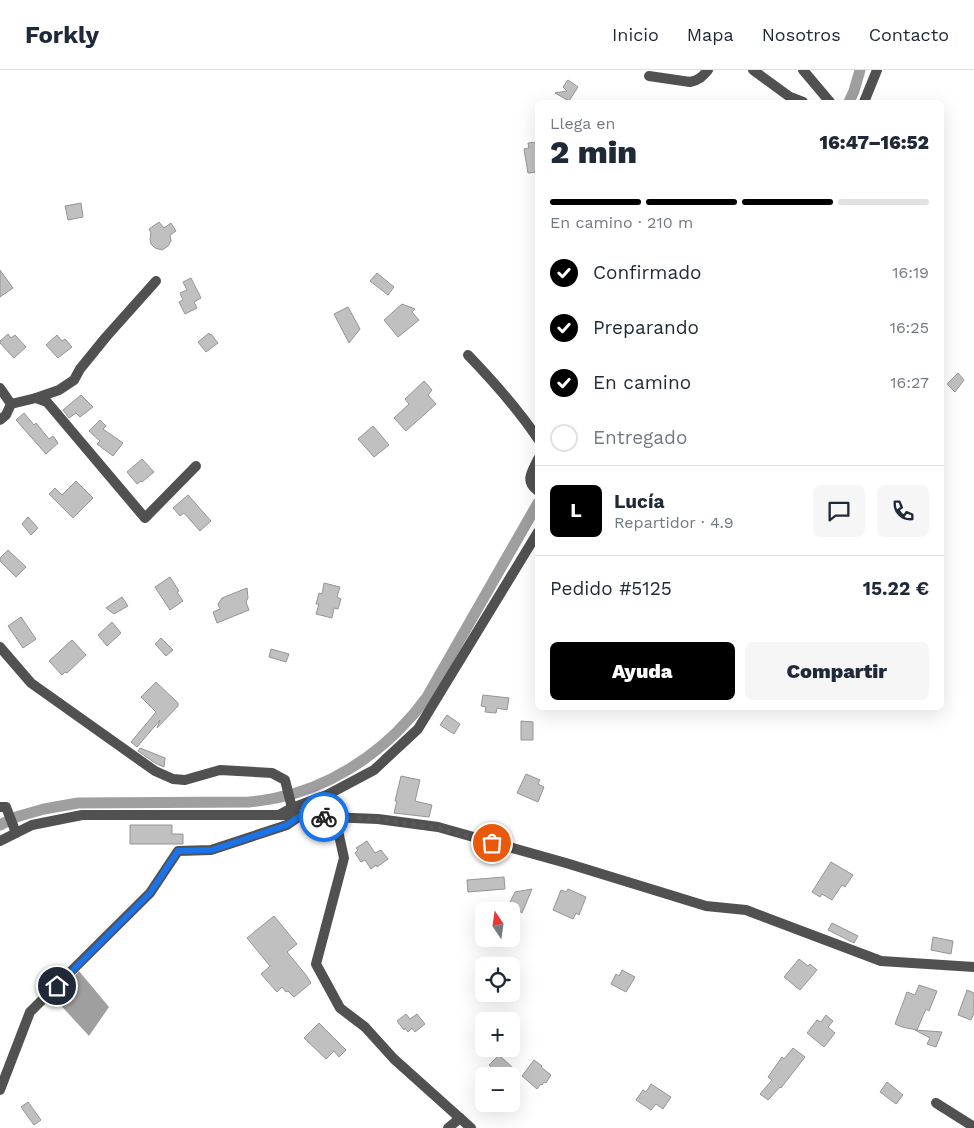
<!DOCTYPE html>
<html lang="es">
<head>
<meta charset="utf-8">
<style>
	body { margin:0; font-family:"Work Sans",sans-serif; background:#f6f6f7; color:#1f2937; height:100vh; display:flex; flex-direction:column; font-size:19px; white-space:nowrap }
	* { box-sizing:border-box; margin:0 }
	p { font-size:16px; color:#747a83 }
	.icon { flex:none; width:28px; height:28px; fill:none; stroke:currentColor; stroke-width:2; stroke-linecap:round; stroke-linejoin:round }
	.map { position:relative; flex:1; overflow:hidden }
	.panel { position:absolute; left:535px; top:30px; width:409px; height:610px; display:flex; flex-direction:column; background:#fff; border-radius:8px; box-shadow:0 5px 20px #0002 }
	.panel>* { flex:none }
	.needle { width:32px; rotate:347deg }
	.buttons { position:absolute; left:475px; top:832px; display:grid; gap:10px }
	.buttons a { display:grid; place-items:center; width:45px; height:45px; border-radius:8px; background:#fff; box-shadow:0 5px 20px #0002; font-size:25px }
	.pin { position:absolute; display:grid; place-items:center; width:42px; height:42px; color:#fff; margin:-21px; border:2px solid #fff; border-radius:50%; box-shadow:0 1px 5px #0007 }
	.courier { position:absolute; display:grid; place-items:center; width:50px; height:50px; margin:-25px; border:4px solid #1a73e8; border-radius:50%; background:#fff; color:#222; box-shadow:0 1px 6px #0007 }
	.headline em { font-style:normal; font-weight:800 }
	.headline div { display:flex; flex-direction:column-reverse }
	.headline { display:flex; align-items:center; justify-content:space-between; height:85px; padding:0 15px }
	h1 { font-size:32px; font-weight:800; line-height:38px }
	.bar { display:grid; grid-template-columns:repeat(4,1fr); gap:8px 5px; align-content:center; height:60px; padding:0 15px }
	.bar i { height:6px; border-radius:4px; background:#e0e1e3 }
	.bar .on { background:#000 }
	.bar p { grid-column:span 4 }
	.line { display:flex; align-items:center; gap:12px; padding:0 15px; border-top:1px solid #e0e1e3 }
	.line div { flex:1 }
	.round { display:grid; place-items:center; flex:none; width:52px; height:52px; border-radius:8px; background:#f6f6f7 }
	ol { padding:0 15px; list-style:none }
	li { display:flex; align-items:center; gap:15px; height:55px }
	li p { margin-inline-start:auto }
	li .icon { padding:5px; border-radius:50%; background:#000; color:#fff; stroke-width:4 }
	li:last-child { color:#747a83 }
	li i { width:28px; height:28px; border:2px solid #e0e1e3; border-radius:50% }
	.cta { display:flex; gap:10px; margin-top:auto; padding:10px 15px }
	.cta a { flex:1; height:58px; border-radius:8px; background:#000; color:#fff; font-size:20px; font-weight:800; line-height:58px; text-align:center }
	.cta a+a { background:#f6f6f7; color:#1f2937 }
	header { display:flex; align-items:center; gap:30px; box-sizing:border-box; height:70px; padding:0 25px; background:#fff; border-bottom:1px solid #e0e1e3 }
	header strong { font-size:24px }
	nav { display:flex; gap:28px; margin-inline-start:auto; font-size:18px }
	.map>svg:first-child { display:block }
	.water { fill:#9f9f9f }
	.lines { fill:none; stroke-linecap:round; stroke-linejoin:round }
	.canal { stroke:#9f9f9f; stroke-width:11 }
	.building { fill:#c0c0c0; stroke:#959595 }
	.street { stroke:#515151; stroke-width:10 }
	.done { stroke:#595959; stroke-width:5; stroke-dasharray:0 9 }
	.route { stroke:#1a73e8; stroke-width:6 }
</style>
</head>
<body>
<header>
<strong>Forkly</strong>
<nav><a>Inicio</a><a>Mapa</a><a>Nosotros</a><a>Contacto</a></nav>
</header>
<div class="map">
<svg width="974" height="1058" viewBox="0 0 974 1058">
	<rect width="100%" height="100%" fill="#fff"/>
	<path class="water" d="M79,901L109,937L89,966L55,929Z"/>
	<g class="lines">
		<g class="canal">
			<path d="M849,32L854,21L860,0"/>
			<path d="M0,755L16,747L44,739L78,733L249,732C258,731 267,730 276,728C327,718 376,687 410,648C416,642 421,634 427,627L538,433"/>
		</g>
	</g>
	<g class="building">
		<path d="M568,10L578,17L569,31L555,23L567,21L563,17Z"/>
		<path d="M538,72V102L528,103L524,79L529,78L528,73Z"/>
		<path d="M81,133L83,147L68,150L65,136Z"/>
		<path d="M159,152L164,158L171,153L176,161L170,165L171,171L168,176L162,180L155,178L151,174L150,169L151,163L149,159Z"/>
		<path d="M0,200L13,218L0,227Z"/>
		<path d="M377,203L394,217L388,225L370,211Z"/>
		<path d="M191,208L201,228L194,232L197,238L185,244L179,232L183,230L180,223L187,220L183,212Z"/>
		<path d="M402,234L415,239L412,242L419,250L398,267L384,250Z"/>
		<path d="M348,237L360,259L349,273L334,244Z"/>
		<path d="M209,263L210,265L211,264L218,273L206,282L198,272Z"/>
		<path d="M8,264L11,268L15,265L26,277L14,288L0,273V271Z"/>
		<path d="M57,265L62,271L65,269L72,277L58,288L46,275Z"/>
		<path d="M958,303L964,310L955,322L947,314Z"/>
		<path d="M424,311L432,320L428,325L436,334L406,361L394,348L409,334L405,329Z"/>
		<path d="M81,325L93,337L80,347L76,343L69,348L63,340Z"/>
		<path d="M24,343L34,355L36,353L49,369L53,366L58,373L46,384L16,350Z"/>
		<path d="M100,350L106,356L103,359L123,373L113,386L97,374L100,371L89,361Z"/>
		<path d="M373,356L389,375L374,387L358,369Z"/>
		<path d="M142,389L154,402L142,412L141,411L137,414L127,402Z"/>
		<path d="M76,411L93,428L73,448L49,424L55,418L62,425Z"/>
		<path d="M188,425L211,451L200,461L184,443L180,446L173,438Z"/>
		<path d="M28,447L38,458L31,465L22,454Z"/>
		<path d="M8,480L26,497L16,507L0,491V488Z"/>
		<path d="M170,507L179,521L177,522L183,531L170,540L155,517Z"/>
		<path d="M324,513L340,517L337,527L341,529L338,539L334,538L332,548L316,544L319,534H316L319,523L322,524Z"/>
		<path d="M247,518L248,528L246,532L249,540L217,553L213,542L220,539L218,534L222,528Z"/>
		<path d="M122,527L128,536L114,544L106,538Z"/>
		<path d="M21,547L36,569L23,578L8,556Z"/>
		<path d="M112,552L121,563L107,576L98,565Z"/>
		<path d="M161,568L173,580L166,586L155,574Z"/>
		<path d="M72,570L86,585L67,603L65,602L62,605L49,591Z"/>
		<path d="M271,579L289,584L286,592L269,587Z"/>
		<path d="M156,612L178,633V636L157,658L160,650L137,677L131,672L156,642L141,627Z"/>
		<path d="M483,625L509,628L507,640L497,638L496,643L485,642L486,637L481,636Z"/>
		<path d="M447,645L460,654L454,664L440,655Z"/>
		<path d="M521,651L533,652V670H521Z"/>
		<path d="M140,678L165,688L164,697L155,693L138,681Z"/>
		<path d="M526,704L540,710L538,714L544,717L538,732L517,723Z"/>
		<path d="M401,706L420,710L415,731L432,735L429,747L394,743L397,731H395Z"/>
		<path d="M130,755H172V764H183V774H130Z"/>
		<path d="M367,771L375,783L381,780L388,789L377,797L376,795L371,799L365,790L361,792L355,783L358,780L356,778Z"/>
		<path d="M831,792L853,805L845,817L842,815L832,830L822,824L820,827L812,822Z"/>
		<path d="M504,807L505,819L468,822L467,810Z"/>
		<path d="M532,819L522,843L509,834L515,822Z"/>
		<path d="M568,819L586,827L579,845L576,843L573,849L553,840L561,820L566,822Z"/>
		<path d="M274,846L297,874L287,882L306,905L311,913L294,927L288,921L286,922L282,917L277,922L261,904L270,896L247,868Z"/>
		<path d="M832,853L858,866L854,873L828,860Z"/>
		<path d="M933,867L953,871L951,884L931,880Z"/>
		<path d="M799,889L808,896L810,894L817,900L800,920L784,907Z"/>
		<path d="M622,900L635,907L626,922L611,914L616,904L619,906Z"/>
		<path d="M919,915L937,921L929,941L926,939L917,960L902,957L895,954L907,922L915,925Z"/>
		<path d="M967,920L974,923V943L971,950L958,945Z"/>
		<path d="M406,944L410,949L417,944L425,954L415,962L412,958L408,962L405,958L404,960L397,951Z"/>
		<path d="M826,945L833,951L828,957L835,963L824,977L807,963L817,950L821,952Z"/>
		<path d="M319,953L346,980L339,987L334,981L326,989L304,968Z"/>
		<path d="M915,960L942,962L936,977L927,974L930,968Z"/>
		<path d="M793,978L805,987L781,1018L780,1017L768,1030L760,1024L772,1010L768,1007L782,987L784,989Z"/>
		<path d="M499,985L513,998L506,1006H501L489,995Z"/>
		<path d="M534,990L542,996L541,997L551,1005L546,1013L544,1012L542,1015L541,1014L537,1019L522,1006Z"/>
		<path d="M887,1012L903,1025L896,1034L880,1022Z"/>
		<path d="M651,1014L671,1027L663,1039L656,1034L651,1040L636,1030L643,1020L646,1022Z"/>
		<path d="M28,1032L41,1050L34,1055L21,1037Z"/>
	</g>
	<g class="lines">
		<g class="street">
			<path d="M753,0L790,27L803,32"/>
			<path d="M803,0L830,32"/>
			<path d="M649,6L690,12C699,10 702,7 708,0"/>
			<path d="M864,32L877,0"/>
			<path d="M468,285C493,311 518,339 538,369"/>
			<path d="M0,318L11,334L6,345L0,350"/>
			<path d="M36,328L59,320L74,310L80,299L106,267L156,211"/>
			<path d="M11,334L36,328L47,332L145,448L196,396"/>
			<path d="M538,389C532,402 524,411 538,421"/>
			<path d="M0,577L31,613L155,701L173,709L185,710L220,700L272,703L285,710L292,738"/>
			<path d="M0,737H6L16,763"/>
			<path d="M279,745L378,749L438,757L566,793L706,836L746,840L881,891L974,897"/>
			<path d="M335,747L344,788L316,894L340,938L365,957L394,989L471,1058"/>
			<path d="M0,771L32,755L82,745H279L292,738L327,725L374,700L418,659L538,462"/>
			<path d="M0,1020L30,942L150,823L178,781L211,780L287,755L300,746"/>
			<path d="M936,1033L974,1057"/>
			<path d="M448,1058L460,1048"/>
		</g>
	</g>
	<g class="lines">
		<path class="done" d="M324,747L378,749L438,758L492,773"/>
		<path class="route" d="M57,916L150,823L178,781L212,780L287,755L300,746L324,747"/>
	</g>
</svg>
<div class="buttons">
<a><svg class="needle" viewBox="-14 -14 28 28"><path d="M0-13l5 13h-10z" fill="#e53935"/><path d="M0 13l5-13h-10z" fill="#747a83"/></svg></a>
<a><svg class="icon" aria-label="locate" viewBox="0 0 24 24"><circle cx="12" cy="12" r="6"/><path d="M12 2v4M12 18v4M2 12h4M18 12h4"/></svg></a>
<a>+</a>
<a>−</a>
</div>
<div class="pin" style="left:492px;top:773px;background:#ea580c"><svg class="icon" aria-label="bag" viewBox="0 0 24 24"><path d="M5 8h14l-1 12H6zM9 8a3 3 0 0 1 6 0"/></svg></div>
<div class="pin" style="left:57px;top:916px;background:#1f2937"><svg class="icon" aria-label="home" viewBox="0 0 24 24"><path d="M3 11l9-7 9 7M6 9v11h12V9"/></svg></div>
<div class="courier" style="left:324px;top:747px"><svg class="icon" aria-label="bike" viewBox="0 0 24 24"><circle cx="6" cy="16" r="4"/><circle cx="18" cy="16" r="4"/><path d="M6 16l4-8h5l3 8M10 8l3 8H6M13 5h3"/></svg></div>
<section class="panel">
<div class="headline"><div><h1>2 min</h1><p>Llega en</p></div><em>16:47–16:52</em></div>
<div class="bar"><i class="on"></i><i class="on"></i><i class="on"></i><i></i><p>En camino · 210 m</p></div>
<ol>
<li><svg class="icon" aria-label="check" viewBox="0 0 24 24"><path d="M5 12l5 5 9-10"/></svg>Confirmado<p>16:19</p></li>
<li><svg class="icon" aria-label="check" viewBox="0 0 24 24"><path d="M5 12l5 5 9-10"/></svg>Preparando<p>16:25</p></li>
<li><svg class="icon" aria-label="check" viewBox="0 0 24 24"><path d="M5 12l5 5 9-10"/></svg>En camino<p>16:27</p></li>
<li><i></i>Entregado</li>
</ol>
<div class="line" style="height:90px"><b class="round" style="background:#000;color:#fff">L</b><div><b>Lucía</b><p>Repartidor · 4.9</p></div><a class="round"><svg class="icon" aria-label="chat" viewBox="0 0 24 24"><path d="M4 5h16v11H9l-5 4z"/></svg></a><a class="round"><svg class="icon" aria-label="phone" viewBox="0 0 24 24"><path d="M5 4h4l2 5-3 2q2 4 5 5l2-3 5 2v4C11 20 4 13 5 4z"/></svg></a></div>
<div class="line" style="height:65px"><div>Pedido #5125</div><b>15.22 €</b></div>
<div class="cta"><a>Ayuda</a><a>Compartir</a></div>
</section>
</div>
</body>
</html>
